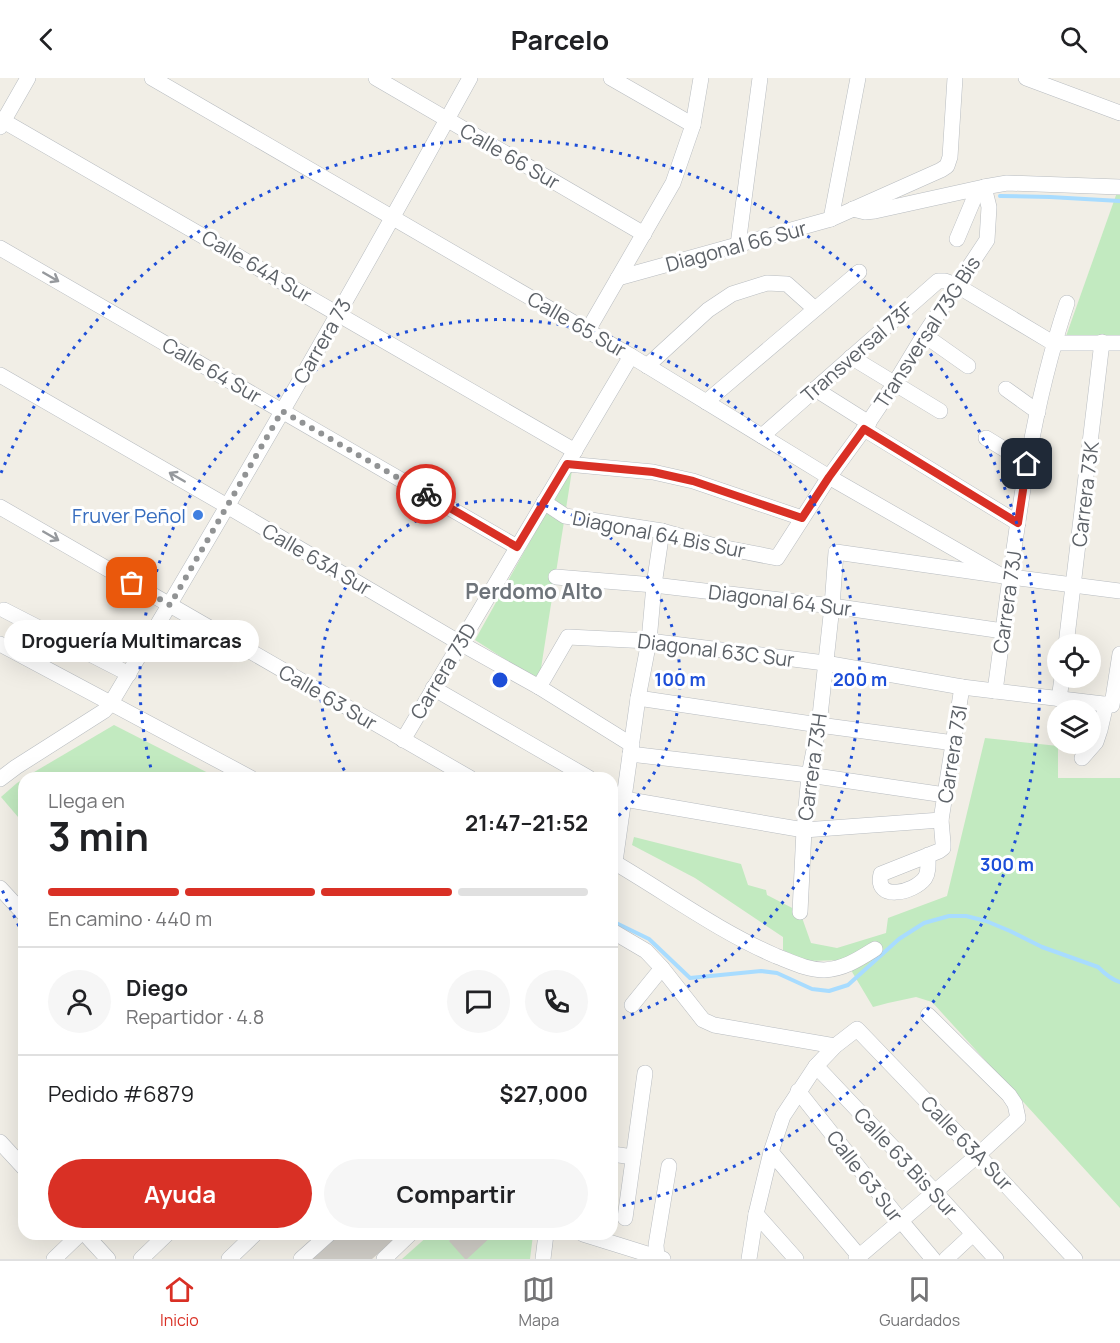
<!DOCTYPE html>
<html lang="es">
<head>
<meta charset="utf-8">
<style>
	body { margin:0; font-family:Manrope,sans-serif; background:#f6f6f6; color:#202124; height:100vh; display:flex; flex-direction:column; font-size:22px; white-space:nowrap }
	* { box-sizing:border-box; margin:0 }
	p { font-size:20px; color:#757577 }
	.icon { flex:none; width:33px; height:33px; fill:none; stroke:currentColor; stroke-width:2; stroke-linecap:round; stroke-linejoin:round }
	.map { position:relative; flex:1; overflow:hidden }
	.details { position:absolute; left:18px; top:694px; width:600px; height:468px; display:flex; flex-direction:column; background:#fff; border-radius:18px; box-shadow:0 6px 24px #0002 }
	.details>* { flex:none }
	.buttons { position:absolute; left:1047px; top:556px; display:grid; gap:12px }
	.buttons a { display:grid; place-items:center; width:54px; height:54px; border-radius:50%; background:#fff; box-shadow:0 6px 24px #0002; font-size:30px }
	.pin { position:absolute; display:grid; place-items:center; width:51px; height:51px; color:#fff; margin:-26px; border-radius:12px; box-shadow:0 3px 9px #0006 }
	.courier { position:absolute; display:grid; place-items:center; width:60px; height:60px; margin:-30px; border:4px solid #d93025; border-radius:50%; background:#fff; color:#222; box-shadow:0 2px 8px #0007 }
	.bubble { position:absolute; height:42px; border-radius:21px; background:#fff; box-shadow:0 6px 24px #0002; font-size:20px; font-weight:700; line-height:42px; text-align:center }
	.head em { font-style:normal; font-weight:700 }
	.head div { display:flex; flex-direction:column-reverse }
	.head { display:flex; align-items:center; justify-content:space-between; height:102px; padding:0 30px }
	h1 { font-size:39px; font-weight:700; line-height:45px }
	.bar { display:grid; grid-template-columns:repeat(4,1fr); gap:9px 6px; align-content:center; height:72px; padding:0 30px }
	.bar i { height:8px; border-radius:4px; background:#e0e0e0 }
	.bar .selected { background:#d93025 }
	.bar p { grid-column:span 4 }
	.line { display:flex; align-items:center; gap:15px; padding:0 30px; border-top:2px solid #e0e0e0 }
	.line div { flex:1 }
	.round { display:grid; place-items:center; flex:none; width:63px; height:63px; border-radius:32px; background:#f6f6f6 }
	.button { display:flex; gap:12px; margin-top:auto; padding:12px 30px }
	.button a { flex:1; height:69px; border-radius:36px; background:#d93025; color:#fff; font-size:24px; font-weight:700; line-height:69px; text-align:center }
	.button a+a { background:#f6f6f6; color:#202124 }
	header { display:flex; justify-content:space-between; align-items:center; height:78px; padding:0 30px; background:#fff; font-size:27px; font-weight:700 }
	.menu { display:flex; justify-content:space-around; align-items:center; height:84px; border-top:2px solid #e0e0e0; background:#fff; font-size:16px; color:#757577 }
	.menu a { display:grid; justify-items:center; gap:3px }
	.menu .selected { color:#d93025 }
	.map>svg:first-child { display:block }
	.green { fill:#c2eac0 }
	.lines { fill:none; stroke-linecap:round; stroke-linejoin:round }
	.stream { stroke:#a8dcff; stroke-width:4 }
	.building { fill:#cecbc5 }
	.minor-casing { stroke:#b8bcc0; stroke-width:16 }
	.minor { stroke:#fff; stroke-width:15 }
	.oneway { stroke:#96999d }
	.done { stroke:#919394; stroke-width:6; stroke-dasharray:0 10.8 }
	.route { stroke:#d93025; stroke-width:8 }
	.ring { fill:none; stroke:#1d4ed8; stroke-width:3; stroke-dasharray:3 6 }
	.shop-dot { fill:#3f7fe0; stroke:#fff; stroke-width:2 }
	.labels { text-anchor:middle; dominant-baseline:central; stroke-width:6; stroke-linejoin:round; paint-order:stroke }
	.street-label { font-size:20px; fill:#5d6268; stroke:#fff }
	.shop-label { font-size:20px; fill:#366cbe; stroke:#fff; text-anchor:end }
	.neighbourhood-label { font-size:21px; font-weight:bold; fill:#6e747a; stroke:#fff }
	.centre { fill:#1d4ed8; stroke:#fff; stroke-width:3 }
	.ring-label { font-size:18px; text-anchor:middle; font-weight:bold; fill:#1d4ed8; stroke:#fff; stroke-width:6; stroke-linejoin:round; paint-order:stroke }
</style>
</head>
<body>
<header><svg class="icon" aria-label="back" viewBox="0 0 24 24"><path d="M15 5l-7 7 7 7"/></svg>Parcelo<svg class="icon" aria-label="search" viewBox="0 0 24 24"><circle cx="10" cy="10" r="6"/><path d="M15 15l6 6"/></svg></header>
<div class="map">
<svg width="1120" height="1181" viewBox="0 0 1120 1181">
	<rect width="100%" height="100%" fill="#f1eee6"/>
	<g class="green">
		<path d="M1120,106V262L1065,261Z"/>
		<path d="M573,386L539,603L475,562Z"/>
		<path d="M114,647L218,700H24Z"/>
		<path d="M985,660L1058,668V700H1120V1130L932,924L916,919L888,925L873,929L845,882L806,883L783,872V859L695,800L632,767L634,759L741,786L748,807L766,812L767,817L800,834L811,865L837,870L886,855L888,840L947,818Z"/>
		<path d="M24,701V746L1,719L17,705Z"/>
		<path d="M429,1157H533L530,1181H402Z"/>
	</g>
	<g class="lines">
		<g class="stream">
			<path d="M1000,118L1050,119L1120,123"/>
			<path d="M612,843L649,861L690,900L761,893L777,895L812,911L829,913L848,907L899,861L924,845L949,838H966L986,843L1010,853L1042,869L1098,889C1104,895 1112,902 1120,904"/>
		</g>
	</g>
	<g class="building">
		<path d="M339,1156H393L396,1160L372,1181H312Z"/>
		<path d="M456,1156H494L467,1181H465L449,1163Z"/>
	</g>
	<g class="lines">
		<g class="minor-casing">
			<g id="minor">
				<path d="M152,0L631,278L829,399L1000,497"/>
				<path d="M376,0L644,156"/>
				<path d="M611,0L693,47"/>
				<path d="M1026,0L1120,35"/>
				<path d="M0,41L575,373"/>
				<path d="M0,49L28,0"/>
				<path d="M853,131L865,134L875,133L984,109L1007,105L1120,109"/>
				<path d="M831,141L858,0"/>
				<path d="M957,161L973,123V112"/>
				<path d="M738,167L760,0"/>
				<path d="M0,170L517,469"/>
				<path d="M618,200L831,141L941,92L947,88L950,79L955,0"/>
				<path d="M588,252L673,105L693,47L701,0"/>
				<path d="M924,257L968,288"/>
				<path d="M851,279L940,333"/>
				<path d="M647,288L708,232L732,216L767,205L787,206L815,231"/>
				<path d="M0,297L227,428L460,565L539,609L632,667"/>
				<path d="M815,311L869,345"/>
				<path d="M1006,311L1038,334"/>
				<path d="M706,324L859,194"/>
				<path d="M864,351L1018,445"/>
				<path d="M762,358L938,203H945L956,207L1053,265H1120"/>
				<path d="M986,360L1027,385"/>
				<path d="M567,386L653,394L693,403L802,440"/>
				<path d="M544,424L565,438L662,453L715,468L777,480L829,399L864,351L895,305L924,257L987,162L989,129L984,109"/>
				<path d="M0,429L470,700"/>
				<path d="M556,499L654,507L832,528L1003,553"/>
				<path d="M4,532L129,596"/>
				<path d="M0,566L251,700"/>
				<path d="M1066,567L1102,264"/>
				<path d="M539,609L568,559L649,563L825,585L962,609L1112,627L1120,576"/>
				<path d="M433,610L589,700"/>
				<path d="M995,613C1013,483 1025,349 1067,225"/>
				<path d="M638,620L819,647L954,665"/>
				<path d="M1059,621L1062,600"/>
				<path d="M403,662L631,278"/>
				<path d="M630,676L809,697L945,717"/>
				<path d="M1082,680L1096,664L1100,652L1106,626"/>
				<path d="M0,701L16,689L104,633L111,625C234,419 354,211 470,0"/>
				<path d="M612,714L624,721L804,752L941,742"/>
				<path d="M928,777C928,785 929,794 925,800C914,815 874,824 881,796L939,773L943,770V765L941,742L962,609"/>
				<path d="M612,783C667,815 718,853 776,878C792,884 807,892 824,892C844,891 859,881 875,871"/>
				<path d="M615,784L638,620L649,563L654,507L662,453"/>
				<path d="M0,810L24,836"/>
				<path d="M800,834L804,752L809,697L819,647L832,528L836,474L1011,499L1120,513"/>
				<path d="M612,853L646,873L662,890L703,942L714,947L835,968"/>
				<path d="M632,927L662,890"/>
				<path d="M816,988L935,1114L996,1181"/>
				<path d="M798,1013L901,1143L933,1181"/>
				<path d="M0,1064L24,1090"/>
				<path d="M771,1074L859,1178"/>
				<path d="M612,1076L633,1079"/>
				<path d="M756,1136L796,1181"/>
				<path d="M625,1140L645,995"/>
				<path d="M85,1156L108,1181"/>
				<path d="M583,1156L663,1181"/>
				<path d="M657,1179L656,1167L669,1088"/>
				<path d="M54,1181L80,1156"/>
				<path d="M141,1181L167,1156"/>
				<path d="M229,1181L255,1156"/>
				<path d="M301,1181L329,1156"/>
				<path d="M384,1181L410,1156"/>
				<path d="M543,1181L546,1156"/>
				<path d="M749,1181L756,1136L771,1074L783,1038L816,988L835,968L857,951L978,1077L1075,1181"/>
				<path d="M856,1181L978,1077L1018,1040L1015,1026L1009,1017L928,937"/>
				<path d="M946,1181L973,1156"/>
			</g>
		</g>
		<use href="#minor" class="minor"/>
	</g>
	<defs><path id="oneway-shaft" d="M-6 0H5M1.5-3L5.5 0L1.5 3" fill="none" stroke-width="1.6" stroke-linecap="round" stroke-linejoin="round" transform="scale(1.5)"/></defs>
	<g class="oneway">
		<use href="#oneway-shaft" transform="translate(51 199) rotate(30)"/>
		<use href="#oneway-shaft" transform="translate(177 399) rotate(-150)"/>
		<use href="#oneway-shaft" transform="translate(51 458) rotate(30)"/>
	</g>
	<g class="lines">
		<path class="done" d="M132,505L170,527L282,333L426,416"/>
		<path class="route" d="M426,416L517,469L567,386L653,394L693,403L802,440L829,399L864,351L1018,445L1027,386"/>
	</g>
	<g class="ring">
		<path d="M349 700A180 180 0 1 1 612 743"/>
		<path d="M153 698A360 360 0 1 1 614 943"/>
		<path d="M23 856A540 540 0 0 1 1 809M1 395A540 540 0 1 1 612 1130"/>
	</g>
	<circle class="shop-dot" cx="198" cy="437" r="6"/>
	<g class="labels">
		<g class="street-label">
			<text transform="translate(510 78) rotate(30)">Calle 66 Sur</text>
			<text transform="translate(736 168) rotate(-15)">Diagonal 66 Sur</text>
			<text transform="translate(257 188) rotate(30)">Calle 64A Sur</text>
			<text transform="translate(577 246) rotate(30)">Calle 65 Sur</text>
			<text transform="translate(927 254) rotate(-57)">Transversal 73G Bis</text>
			<text transform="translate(322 263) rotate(-60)">Carrera 73</text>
			<text transform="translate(857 274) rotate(-41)">Transversal 73F</text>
			<text transform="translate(212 292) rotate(30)">Calle 64 Sur</text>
			<text transform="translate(1085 416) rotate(-83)">Carrera 73K</text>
			<text transform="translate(659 456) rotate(11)">Diagonal 64 Bis Sur</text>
			<text transform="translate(317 481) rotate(30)">Calle 63A Sur</text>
			<text transform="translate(780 522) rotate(7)">Diagonal 64 Sur</text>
			<text transform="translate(1007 524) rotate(-82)">Carrera 73J</text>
			<text transform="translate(716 572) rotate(7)">Diagonal 63C Sur</text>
			<text transform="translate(443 593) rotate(-59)">Carrera 73D</text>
			<text transform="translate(328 619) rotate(30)">Calle 63 Sur</text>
			<text transform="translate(952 676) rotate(-81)">Carrera 73I</text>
			<text transform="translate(812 689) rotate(-82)">Carrera 73H</text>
			<text transform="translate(967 1065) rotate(46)">Calle 63A Sur</text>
			<text transform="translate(906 1084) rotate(47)">Calle 63 Bis Sur</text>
			<text transform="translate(865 1098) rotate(52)">Calle 63 Sur</text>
		</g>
		<g class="shop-label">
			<text x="186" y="437">Fruver Peñol</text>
		</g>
		<g class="neighbourhood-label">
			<text x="534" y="513">Perdomo Alto</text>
		</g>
	</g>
	<circle cx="500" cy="602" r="9" class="centre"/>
	<g class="ring-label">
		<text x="680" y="608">100 m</text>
		<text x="860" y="608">200 m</text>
		<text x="1007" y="793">300 m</text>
	</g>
</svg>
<div class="buttons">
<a><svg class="icon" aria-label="locate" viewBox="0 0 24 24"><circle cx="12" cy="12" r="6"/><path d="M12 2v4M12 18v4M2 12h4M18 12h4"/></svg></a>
<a><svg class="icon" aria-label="layers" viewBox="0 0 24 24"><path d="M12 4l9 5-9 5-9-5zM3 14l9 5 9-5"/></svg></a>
</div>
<div class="pin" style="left:132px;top:505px;background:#ea580c"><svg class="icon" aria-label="bag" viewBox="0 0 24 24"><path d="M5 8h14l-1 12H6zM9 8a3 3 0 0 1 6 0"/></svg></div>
<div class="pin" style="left:1027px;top:386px;background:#1f2937"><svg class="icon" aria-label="home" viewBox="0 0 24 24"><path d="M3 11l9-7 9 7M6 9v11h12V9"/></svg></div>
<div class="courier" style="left:426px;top:416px"><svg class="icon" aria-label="bike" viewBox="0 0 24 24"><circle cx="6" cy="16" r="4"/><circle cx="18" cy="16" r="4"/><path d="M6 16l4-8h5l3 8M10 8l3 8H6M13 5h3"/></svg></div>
<div class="bubble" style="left:4px;top:542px;width:255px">Droguería Multimarcas</div>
<section class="details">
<div class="head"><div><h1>3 min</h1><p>Llega en</p></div><em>21:47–21:52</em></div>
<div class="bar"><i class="selected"></i><i class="selected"></i><i class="selected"></i><i></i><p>En camino · 440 m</p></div>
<div class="line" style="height:108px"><a class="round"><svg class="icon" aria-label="person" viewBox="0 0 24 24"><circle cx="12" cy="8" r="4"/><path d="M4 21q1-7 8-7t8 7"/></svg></a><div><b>Diego</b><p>Repartidor · 4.8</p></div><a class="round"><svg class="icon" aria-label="chat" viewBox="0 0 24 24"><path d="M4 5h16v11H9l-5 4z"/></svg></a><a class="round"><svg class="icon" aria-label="phone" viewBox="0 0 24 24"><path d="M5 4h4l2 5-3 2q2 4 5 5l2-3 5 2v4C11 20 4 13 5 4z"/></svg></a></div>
<div class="line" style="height:78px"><div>Pedido #6879</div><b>$27,000</b></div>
<div class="button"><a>Ayuda</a><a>Compartir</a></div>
</section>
</div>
<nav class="menu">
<a class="selected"><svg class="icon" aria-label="home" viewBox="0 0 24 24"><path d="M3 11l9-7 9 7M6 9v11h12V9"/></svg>Inicio</a>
<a><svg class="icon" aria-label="map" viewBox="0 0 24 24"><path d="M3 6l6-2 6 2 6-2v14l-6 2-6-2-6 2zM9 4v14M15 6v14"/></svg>Mapa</a>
<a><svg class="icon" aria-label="saved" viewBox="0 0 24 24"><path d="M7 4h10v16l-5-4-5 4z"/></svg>Guardados</a>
</nav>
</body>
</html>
